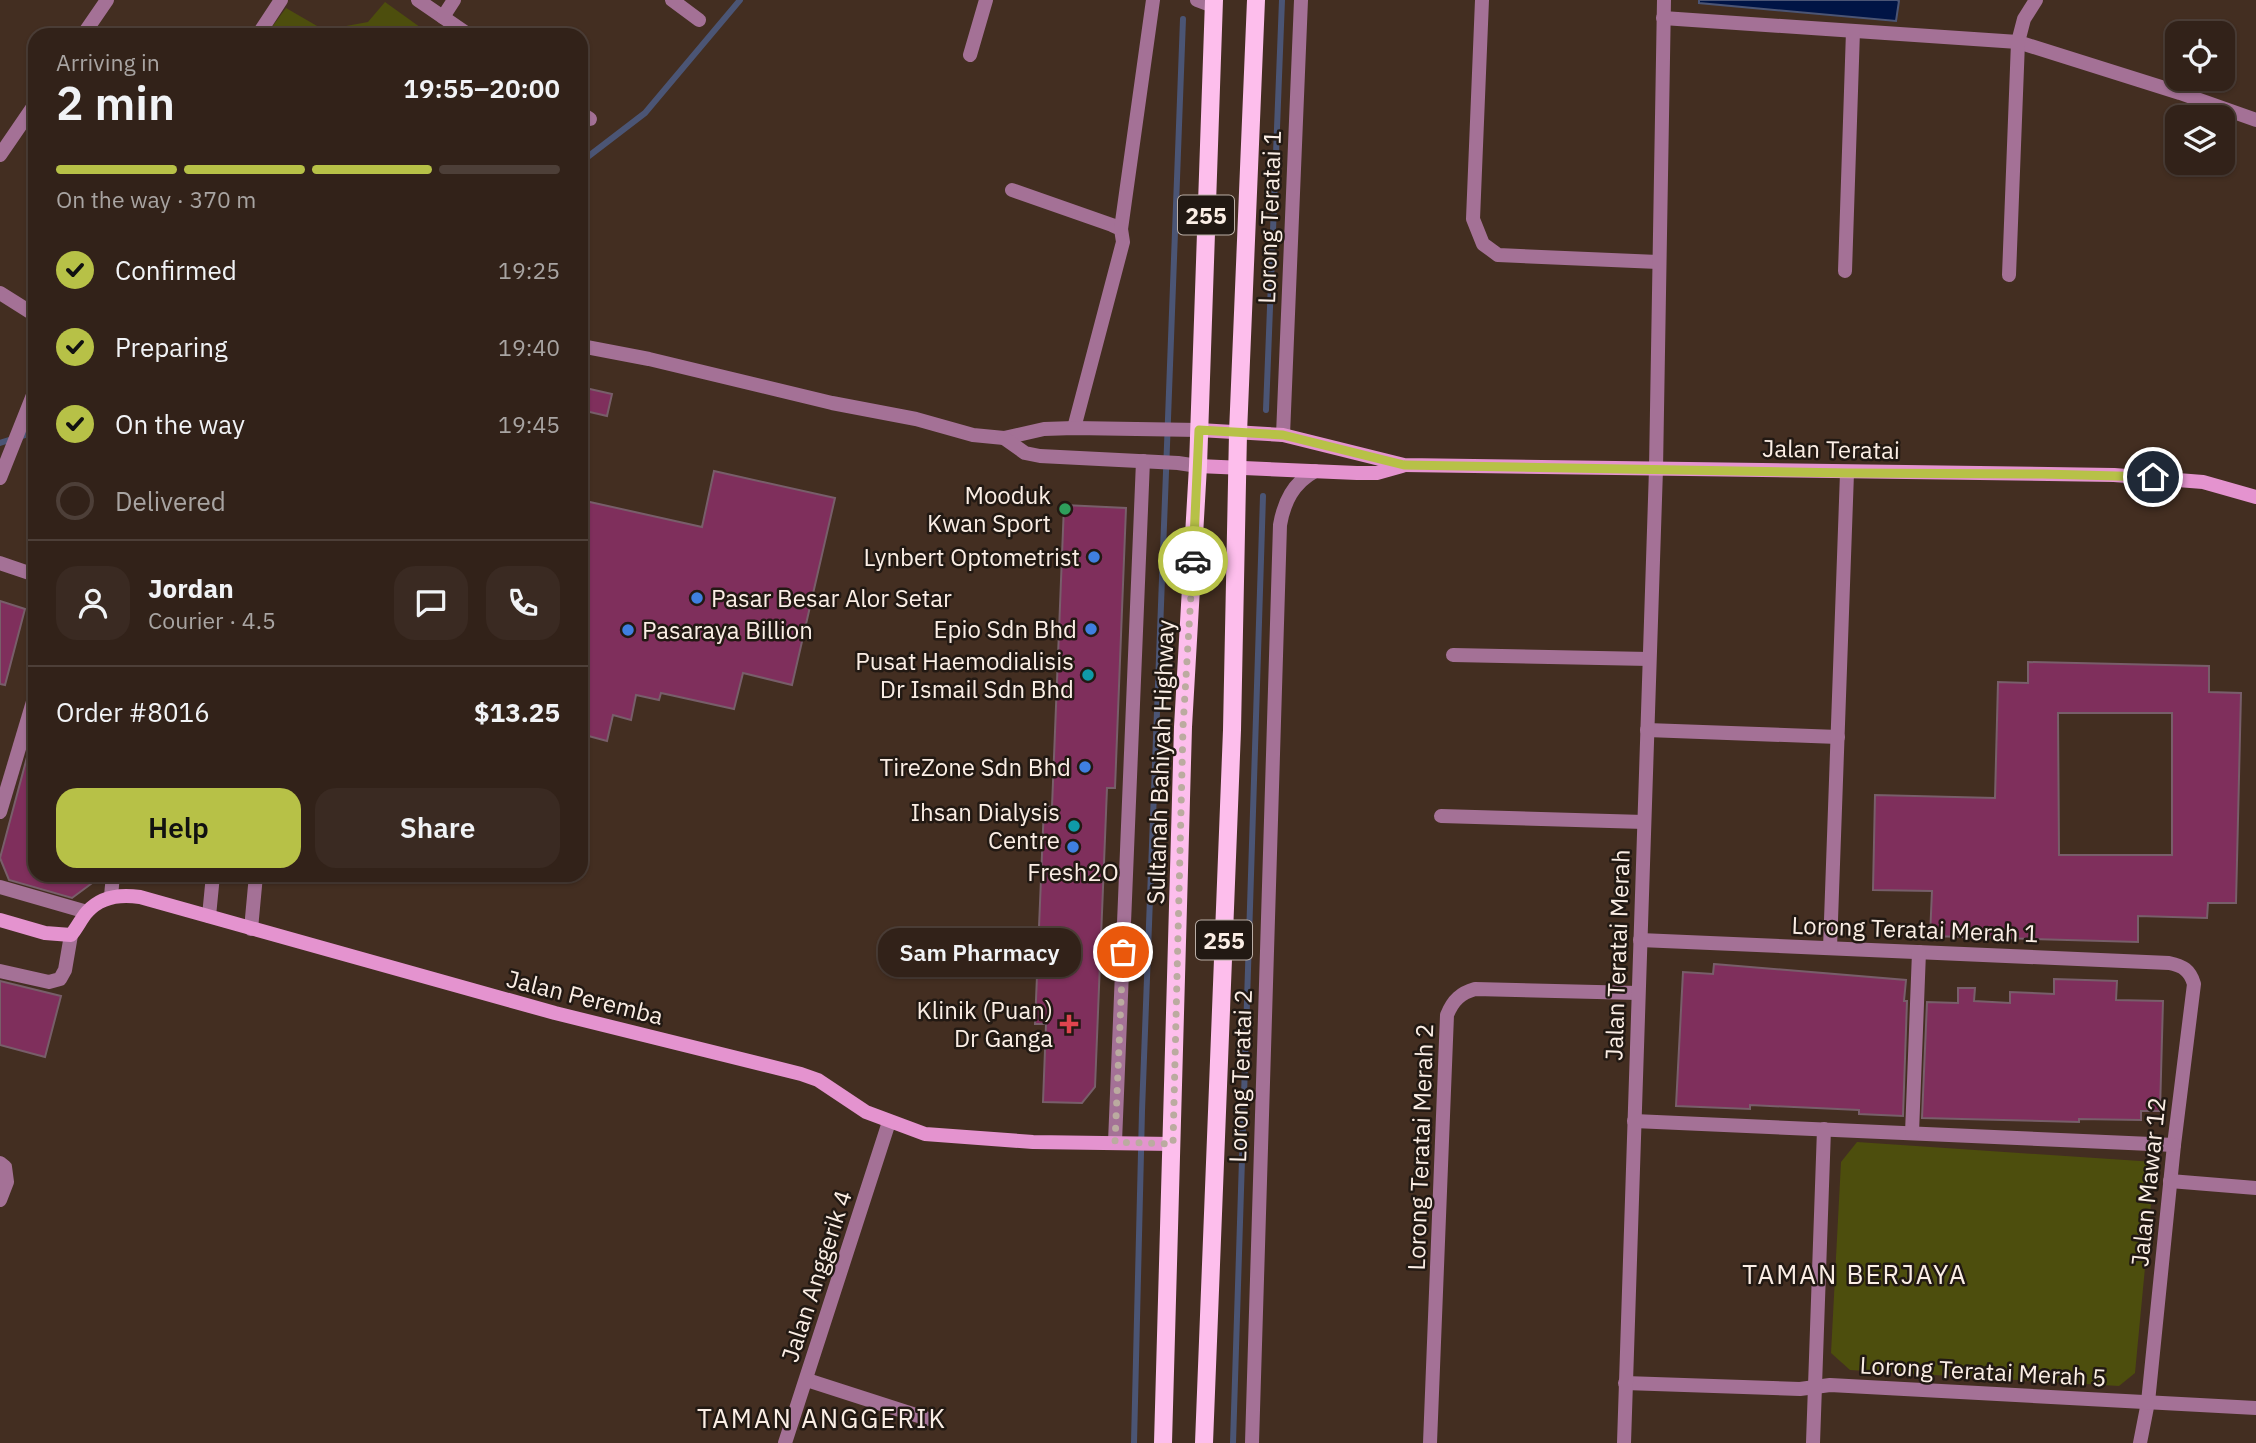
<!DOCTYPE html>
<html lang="en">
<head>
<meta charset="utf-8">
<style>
	body { margin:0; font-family:"IBM Plex Sans",sans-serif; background:#3a2a22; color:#f1f3f6; height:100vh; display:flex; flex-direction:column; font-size:26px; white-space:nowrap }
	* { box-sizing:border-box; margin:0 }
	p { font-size:23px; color:#a8a4a2 }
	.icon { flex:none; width:38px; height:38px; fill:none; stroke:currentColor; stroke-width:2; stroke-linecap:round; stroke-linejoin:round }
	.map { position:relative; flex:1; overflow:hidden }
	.sheet { position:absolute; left:28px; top:28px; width:560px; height:854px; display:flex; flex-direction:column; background:#322219; border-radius:21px; box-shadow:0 2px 5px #0004,0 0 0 2px #4d3f38 }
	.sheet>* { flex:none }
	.tools { position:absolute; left:2165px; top:21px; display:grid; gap:14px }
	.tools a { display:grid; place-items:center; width:70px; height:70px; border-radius:14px; background:#322219; box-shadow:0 2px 5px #0004,0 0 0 2px #4d3f38; font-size:35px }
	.pin { position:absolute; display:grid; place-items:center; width:60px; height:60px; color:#fff; margin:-30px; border:4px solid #fff; border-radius:50%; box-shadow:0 2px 7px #0007 }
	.courier { position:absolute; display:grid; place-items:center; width:70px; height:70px; margin:-35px; border:5px solid #b7c147; border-radius:50%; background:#fff; color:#222; box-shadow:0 2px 9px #0007 }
	.bubble { position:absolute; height:49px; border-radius:21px; background:#322219; box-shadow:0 2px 5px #0004,0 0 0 2px #4d3f38; font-size:23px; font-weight:600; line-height:49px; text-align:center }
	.headline em { font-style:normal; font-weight:600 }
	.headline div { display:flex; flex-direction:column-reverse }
	.headline { display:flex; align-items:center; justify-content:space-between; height:119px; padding:0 28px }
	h1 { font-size:46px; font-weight:600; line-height:52px }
	.bar { display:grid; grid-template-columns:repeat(4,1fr); gap:10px 7px; align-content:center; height:84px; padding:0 28px }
	.bar i { height:9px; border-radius:5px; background:#4d3f38 }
	.bar .current { background:#b7c147 }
	.bar p { grid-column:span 4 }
	.line { display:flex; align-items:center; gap:18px; padding:0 28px; border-top:2px solid #4d3f38 }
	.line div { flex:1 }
	.round { display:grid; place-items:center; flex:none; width:74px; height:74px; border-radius:21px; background:#3a2a22 }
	ol { padding:0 28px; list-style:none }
	li { display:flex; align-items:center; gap:21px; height:77px }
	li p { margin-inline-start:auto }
	li .icon { padding:7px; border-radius:50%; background:#b7c147; color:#111; stroke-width:4 }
	li:last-child { color:#a8a4a2 }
	li i { width:38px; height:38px; border:4px solid #4d3f38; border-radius:50% }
	.cta { display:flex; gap:14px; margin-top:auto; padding:14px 28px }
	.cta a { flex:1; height:80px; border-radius:21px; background:#b7c147; color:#111; font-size:28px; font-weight:600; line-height:80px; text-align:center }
	.cta a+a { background:#3a2a22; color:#f1f3f6 }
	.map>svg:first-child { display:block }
	.green { fill:#4d4e0d }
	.water { fill:#001445; stroke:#4b5575; stroke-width:2 }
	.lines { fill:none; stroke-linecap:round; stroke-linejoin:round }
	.stream { stroke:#4b5575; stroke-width:6 }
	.building { fill:#7f2f5c; stroke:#785e6a; stroke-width:2; fill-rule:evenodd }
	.street { stroke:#a47196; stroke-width:14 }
	.secondary { stroke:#e493cf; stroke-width:14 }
	.primary { stroke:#fdbeec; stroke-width:18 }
	.done { stroke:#bbaba0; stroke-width:7; stroke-dasharray:0 12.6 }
	.route { stroke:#b7c147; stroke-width:9 }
	.leisure-dot { fill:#2e9e5b; stroke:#221913; stroke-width:2.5 }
	.shop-dot { fill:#3f7fe0; stroke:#221913; stroke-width:2.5 }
	.culture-dot { fill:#0f9aa8; stroke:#221913; stroke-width:2.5 }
	.health-dot { fill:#e0444e; stroke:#221913; stroke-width:2.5 }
	.labels { text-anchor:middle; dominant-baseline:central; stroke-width:5; stroke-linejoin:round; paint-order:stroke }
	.shield { fill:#221913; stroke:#baaea6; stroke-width:2 }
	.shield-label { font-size:23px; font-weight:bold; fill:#fbeee5 }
	.street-label { font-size:24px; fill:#fbeee5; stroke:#221913 }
	.poi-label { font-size:24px; fill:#fbeee5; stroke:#221913; text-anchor:end }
	.neighbourhood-label { font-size:26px; letter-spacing:2px; fill:#fbeee5; stroke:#221913 }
</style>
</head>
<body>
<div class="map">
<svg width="2256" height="1443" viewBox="0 0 2256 1443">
	<rect width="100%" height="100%" fill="#432e21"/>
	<g class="green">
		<path d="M385,2L431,35H266L286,8L324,30L368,22Z"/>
		<path d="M1857,1142L2155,1162L2135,1373L2119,1386L1850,1370L1831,1353L1841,1162Z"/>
	</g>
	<path class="water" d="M1699,0H1897L1899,1L1896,21L1699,3Z"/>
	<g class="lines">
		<g class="stream">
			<path d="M581,162L645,113L740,0"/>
			<path d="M1266,410L1282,0"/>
			<path d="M0,443L35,432"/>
			<path d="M1134,1443L1142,1111L1183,19"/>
			<path d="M1233,1443L1263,496"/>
		</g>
	</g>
	<g class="building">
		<path d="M581,387L612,394L607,416L581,410Z"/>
		<path d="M714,471L835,498L792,685L743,673L734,709L661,693L659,700L636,695L631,720L613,715L607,741L581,734L585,710L581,709V500L702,527Z"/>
		<path d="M1064,505L1126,508L1115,788H1107L1095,1087L1082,1103L1043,1102L1046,1024H1035L1044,806L1052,807Z"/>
		<path d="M0,601L25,609L5,685L0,684Z"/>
		<path d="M2028,662L2209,666V692L2241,693L2236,903H2208L2207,918L2138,916V942L1930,936L1932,891L1873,890L1875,795L1995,798L1998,682L2028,683ZM2058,713H2172V855H2059Z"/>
		<path d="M30,746H35V875H103L72,898L9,880L0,858Z"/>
		<path d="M1714,964L1906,980L1904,1001H1907L1903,1116L1859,1114V1110L1750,1105V1109L1676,1106L1683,972L1713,974Z"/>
		<path d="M2054,979L2117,981L2116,1000L2163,1001L2160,1111H2141V1120L2079,1119V1122L1922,1118L1927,1002L1958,1003V988H1975L1974,1001L2010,1003V992L2054,994Z"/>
		<path d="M0,981L61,996L45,1057L0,1045Z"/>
	</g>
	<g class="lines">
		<g class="street">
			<path d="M418,0L469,35"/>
			<path d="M672,0L699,20"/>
			<path d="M1197,0L1213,6"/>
			<path d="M1482,0L1473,219L1483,244L1498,255L1658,262"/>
			<path d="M443,17L454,0"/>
			<path d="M1663,18L2018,42L2180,93L2256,120"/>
			<path d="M83,35L107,0"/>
			<path d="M258,35L281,0"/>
			<path d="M970,55L986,0"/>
			<path d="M581,113L590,119"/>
			<path d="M0,155L35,104"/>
			<path d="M1012,190L1112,225L1121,229L1123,242L1074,428"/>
			<path d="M1121,229L1153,0"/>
			<path d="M1845,271L1853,31"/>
			<path d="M2009,275L2018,42L2024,19L2036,0"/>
			<path d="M0,293L35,315"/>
			<path d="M581,346L649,359L832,403L916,419L973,435L1004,438L1044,429L1074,428L1199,430"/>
			<path d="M1283,435L1301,0"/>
			<path d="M1004,438L1025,453L1040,456L1178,463L1198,466"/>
			<path d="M0,478L35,390"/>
			<path d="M0,563L35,575"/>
			<path d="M1453,655L1649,659"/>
			<path d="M1647,730L1838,737"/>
			<path d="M0,812L35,695"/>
			<path d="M1441,816L1644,822"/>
			<path d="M0,887L87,912"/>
			<path d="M111,896L113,875"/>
			<path d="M209,916L213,875"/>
			<path d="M251,929L256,875"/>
			<path d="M1640,940L2169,963C2183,966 2190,970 2194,984L2174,1145L2148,1402L2140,1443"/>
			<path d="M1830,948L1847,473"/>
			<path d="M0,971L49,982L60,979L65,970L71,935"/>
			<path d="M1634,1121L2174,1145"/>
			<path d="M1912,1133L1919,952"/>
			<path d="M1115,1142L1143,461"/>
			<path d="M0,1163L5,1167L7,1182L0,1200"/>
			<path d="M2170,1181L2256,1188"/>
			<path d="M807,1380L928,1419"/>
			<path d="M1625,1383L1800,1389L1830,1385L2256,1408"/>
			<path d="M785,1443L889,1122"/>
			<path d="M1252,1443L1280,525C1284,502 1293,483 1315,471"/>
			<path d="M1430,1443L1447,1015C1453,1000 1461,993 1475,989L1638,993"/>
			<path d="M1624,1443L1656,469L1664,0"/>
			<path d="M1813,1443L1824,1129"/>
		</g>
		<g class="secondary">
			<path d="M1199,430L1283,435L1404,465L2114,475L2203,482L2256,497"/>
			<path d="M1198,466L1357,473H1377L1402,466"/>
			<path d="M0,920L45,933L71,935C77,928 81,919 87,912C101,896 120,894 140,897L555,1013L801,1074L818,1080L866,1112L925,1134L1033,1142L1173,1144"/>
		</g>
		<g class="primary">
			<path d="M1163,1443L1183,727L1198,466L1214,0"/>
			<path d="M1204,1443L1232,730L1238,433L1256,0"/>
		</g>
	</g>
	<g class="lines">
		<path class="done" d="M1123,952L1115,1142L1173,1144L1183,727L1193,561"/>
		<path class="route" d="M1193,561L1199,430L1283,435L1404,465L1847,473L2043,474L2153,477"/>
	</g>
	<circle class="leisure-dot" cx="1065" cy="509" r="7"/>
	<g class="shop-dot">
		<circle cx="1094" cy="557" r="7"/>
		<circle cx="697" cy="598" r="7"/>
		<circle cx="1091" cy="629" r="7"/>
		<circle cx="628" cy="630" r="7"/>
		<circle cx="1085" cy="767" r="7"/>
		<circle cx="1073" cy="847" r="7"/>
	</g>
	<g class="culture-dot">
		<circle cx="1088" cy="675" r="7"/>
		<circle cx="1074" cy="826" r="7"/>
	</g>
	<path class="health-dot" d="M1065.5 1013.5h7v7h7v7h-7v7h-7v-7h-7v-7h7z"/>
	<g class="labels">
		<g class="shield">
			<rect x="1178" y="195.5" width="56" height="39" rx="5"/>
			<rect x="1196" y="920.5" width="56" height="39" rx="5"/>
		</g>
		<g class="shield-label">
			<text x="1206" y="215">255</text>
			<text x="1224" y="940">255</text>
		</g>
		<g class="street-label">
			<text transform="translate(1269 217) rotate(-88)">Lorong Teratai 1</text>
			<text transform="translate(1831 449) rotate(1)">Jalan Teratai</text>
			<text transform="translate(1160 762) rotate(-88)">Sultanah Bahiyah Highway</text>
			<text transform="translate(1915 929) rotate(2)">Lorong Teratai Merah 1</text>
			<text transform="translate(1617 955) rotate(-88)">Jalan Teratai Merah</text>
			<text transform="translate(585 997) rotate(14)">Jalan Peremba</text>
			<text transform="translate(1240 1076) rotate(-88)">Lorong Teratai 2</text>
			<text transform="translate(1420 1147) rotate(-88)">Lorong Teratai Merah 2</text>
			<text transform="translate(2148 1182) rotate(-84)">Jalan Mawar 12</text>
			<text transform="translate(816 1276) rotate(-72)">Jalan Anggerik 4</text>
			<text transform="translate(1983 1371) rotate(3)">Lorong Teratai Merah 5</text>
		</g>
		<g class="poi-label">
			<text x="1051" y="495">Mooduk<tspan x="1051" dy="28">Kwan Sport</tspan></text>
			<text x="1080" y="557">Lynbert Optometrist</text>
			<text x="711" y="598" text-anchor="start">Pasar Besar Alor Setar</text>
			<text x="1077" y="629">Epio Sdn Bhd</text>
			<text x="642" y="630" text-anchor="start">Pasaraya Billion</text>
			<text x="1074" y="661">Pusat Haemodialisis<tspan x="1074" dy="28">Dr Ismail Sdn Bhd</tspan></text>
			<text x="1071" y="767">TireZone Sdn Bhd</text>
			<text x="1060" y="812">Ihsan Dialysis<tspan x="1060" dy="28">Centre</tspan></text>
			<text x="1073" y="872" text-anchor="middle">Fresh2O</text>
			<text x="1053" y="1010">Klinik (Puan)<tspan x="1053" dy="28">Dr Ganga</tspan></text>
		</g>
		<g class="neighbourhood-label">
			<text x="1855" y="1274">TAMAN BERJAYA</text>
			<text x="822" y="1418">TAMAN ANGGERIK</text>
		</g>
	</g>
</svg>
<div class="tools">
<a><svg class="icon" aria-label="locate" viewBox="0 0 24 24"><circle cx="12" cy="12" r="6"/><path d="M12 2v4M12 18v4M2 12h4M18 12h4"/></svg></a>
<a><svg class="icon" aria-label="layers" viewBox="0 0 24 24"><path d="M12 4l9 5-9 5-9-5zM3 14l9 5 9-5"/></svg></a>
</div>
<div class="pin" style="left:1123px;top:952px;background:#ea580c"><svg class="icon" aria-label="bag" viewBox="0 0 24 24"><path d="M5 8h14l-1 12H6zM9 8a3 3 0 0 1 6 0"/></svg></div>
<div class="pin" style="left:2153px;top:477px;background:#1f2937"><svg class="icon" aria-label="home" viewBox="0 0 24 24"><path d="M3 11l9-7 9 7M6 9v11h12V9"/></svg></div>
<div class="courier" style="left:1193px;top:561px"><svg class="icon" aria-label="car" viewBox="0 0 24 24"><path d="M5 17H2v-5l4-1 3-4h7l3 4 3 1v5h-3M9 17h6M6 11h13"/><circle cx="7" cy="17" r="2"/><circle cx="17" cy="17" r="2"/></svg></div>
<div class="bubble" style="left:878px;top:928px;width:203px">Sam Pharmacy</div>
<section class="sheet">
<div class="headline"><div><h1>2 min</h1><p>Arriving in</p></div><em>19:55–20:00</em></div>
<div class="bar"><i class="current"></i><i class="current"></i><i class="current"></i><i></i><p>On the way · 370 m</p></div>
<ol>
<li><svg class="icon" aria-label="check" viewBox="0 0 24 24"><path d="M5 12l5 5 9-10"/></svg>Confirmed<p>19:25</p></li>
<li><svg class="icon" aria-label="check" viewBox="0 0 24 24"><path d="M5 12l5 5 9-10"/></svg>Preparing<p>19:40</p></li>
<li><svg class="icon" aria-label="check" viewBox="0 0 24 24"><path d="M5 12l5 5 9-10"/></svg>On the way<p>19:45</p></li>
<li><i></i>Delivered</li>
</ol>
<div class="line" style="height:126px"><a class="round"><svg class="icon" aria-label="person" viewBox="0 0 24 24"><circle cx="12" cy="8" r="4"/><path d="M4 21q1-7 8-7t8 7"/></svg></a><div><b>Jordan</b><p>Courier · 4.5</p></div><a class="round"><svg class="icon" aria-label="chat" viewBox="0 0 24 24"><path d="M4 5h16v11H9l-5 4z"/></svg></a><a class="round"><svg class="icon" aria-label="phone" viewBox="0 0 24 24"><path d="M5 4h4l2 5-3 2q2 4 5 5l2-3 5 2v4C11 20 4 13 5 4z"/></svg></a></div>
<div class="line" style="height:91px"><div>Order #8016</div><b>$13.25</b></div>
<div class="cta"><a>Help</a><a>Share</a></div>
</section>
</div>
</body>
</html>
